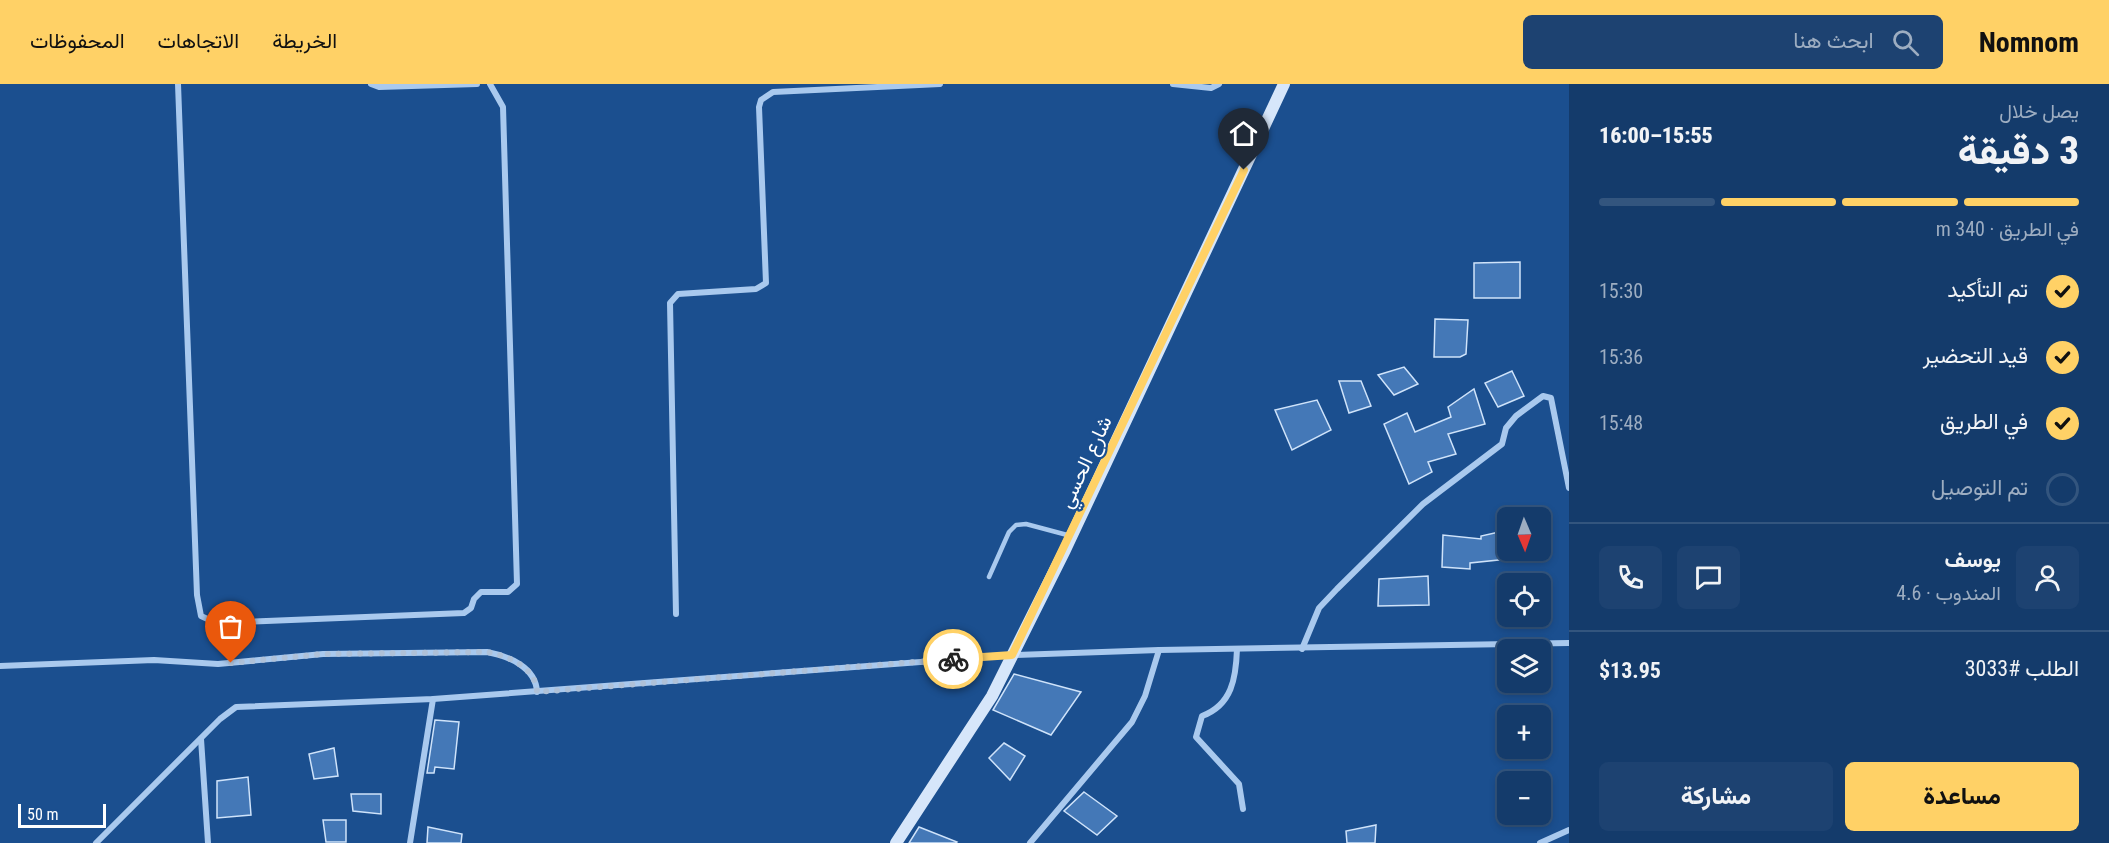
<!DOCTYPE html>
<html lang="ar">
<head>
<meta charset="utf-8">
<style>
	body { margin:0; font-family:"Roboto Condensed",Vazirmatn,sans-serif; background:#1d4271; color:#f1f3f6; direction:rtl; height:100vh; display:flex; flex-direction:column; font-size:22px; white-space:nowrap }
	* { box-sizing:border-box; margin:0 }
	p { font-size:20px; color:#9dadc1 }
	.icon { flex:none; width:33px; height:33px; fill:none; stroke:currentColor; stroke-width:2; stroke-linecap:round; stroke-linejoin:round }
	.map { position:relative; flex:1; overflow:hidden; direction:ltr }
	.drawer { display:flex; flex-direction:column; background:#143b6b; width:540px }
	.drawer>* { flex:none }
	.needle { width:39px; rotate:178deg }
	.controls { position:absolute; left:1497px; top:423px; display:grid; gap:12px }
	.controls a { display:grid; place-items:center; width:54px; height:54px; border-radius:9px; background:#143b6b; box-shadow:0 3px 9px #0003,0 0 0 2px #33557e; font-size:30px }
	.scale { position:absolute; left:18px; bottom:15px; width:88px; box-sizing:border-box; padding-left:6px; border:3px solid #fff; border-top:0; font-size:16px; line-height:21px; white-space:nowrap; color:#fff; -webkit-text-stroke:4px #1b4f8f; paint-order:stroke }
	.pin { position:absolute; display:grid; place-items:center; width:51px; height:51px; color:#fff; margin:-62px -26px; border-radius:50% 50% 50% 0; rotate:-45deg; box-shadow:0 0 6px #0007 }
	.pin .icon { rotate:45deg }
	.courier { position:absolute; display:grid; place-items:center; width:60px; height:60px; margin:-30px; border:4px solid #ffd166; border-radius:50%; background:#fff; color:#222; box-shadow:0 2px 8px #0007 }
	.head em { font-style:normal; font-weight:800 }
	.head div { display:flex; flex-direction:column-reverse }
	.head { display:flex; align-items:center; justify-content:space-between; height:102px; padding:0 30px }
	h1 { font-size:39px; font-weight:800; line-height:45px }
	.bar { display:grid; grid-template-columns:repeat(4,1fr); gap:9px 6px; align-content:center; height:72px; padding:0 30px }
	.bar i { height:8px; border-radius:4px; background:#33557e }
	.bar .current { background:#ffd166 }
	.bar p { grid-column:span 4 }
	.line { display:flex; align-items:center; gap:15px; padding:0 30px; border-top:2px solid #33557e }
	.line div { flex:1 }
	.round { display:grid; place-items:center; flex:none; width:63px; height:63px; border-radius:9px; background:#1d4271 }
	ol { padding:0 30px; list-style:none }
	li { display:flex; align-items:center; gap:18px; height:66px }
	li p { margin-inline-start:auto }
	li .icon { padding:6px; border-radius:50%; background:#ffd166; color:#111; stroke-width:4 }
	li:last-child { color:#9dadc1 }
	li i { width:33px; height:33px; border:3px solid #33557e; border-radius:50% }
	.cta { display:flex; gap:12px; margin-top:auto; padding:12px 30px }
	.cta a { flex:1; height:69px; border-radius:9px; background:#ffd166; color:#111; font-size:24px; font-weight:800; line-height:69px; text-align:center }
	.cta a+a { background:#1d4271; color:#f1f3f6 }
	header { display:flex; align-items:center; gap:36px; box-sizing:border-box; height:84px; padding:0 30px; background:#ffd166; color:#111 }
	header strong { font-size:28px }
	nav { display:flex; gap:33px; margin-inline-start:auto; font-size:21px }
	.search { width:420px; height:54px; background:#1d4271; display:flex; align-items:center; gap:15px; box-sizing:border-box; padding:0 21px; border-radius:9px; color:#9dadc1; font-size:22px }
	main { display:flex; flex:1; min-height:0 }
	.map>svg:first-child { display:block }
	.building { fill:#4478b7; stroke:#cfe3fa; stroke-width:1.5 }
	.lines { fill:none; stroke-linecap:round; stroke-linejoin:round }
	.lane { stroke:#a9c9ee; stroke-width:4.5 }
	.street { stroke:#a9c9ee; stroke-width:6 }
	.secondary { stroke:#d6e6fa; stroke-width:12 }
	.done { stroke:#afc1d8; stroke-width:6; stroke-dasharray:0 10.8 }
	.route { stroke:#ffd166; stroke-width:8 }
	.labels { text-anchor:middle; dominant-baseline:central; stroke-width:4.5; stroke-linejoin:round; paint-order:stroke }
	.street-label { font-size:20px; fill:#fff; stroke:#1b4f8f }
</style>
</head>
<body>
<header>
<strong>Nomnom</strong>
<div class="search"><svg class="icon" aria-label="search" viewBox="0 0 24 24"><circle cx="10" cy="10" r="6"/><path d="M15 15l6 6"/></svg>ابحث هنا</div>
<nav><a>الخريطة</a><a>الاتجاهات</a><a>المحفوظات</a></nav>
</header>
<main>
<section class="drawer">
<div class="head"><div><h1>3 دقيقة</h1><p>يصل خلال</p></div><em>15:55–16:00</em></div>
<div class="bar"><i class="current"></i><i class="current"></i><i class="current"></i><i></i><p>في الطريق · 340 m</p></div>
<ol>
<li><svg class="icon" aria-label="check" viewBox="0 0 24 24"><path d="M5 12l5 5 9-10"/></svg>تم التأكيد<p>15:30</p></li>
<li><svg class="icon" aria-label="check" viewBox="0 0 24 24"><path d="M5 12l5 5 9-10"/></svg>قيد التحضير<p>15:36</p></li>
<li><svg class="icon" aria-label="check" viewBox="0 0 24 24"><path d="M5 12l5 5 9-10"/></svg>في الطريق<p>15:48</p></li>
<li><i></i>تم التوصيل</li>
</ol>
<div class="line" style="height:108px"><a class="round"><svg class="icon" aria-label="person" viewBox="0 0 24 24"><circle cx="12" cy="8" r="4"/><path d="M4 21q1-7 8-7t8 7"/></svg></a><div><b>يوسف</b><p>المندوب · 4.6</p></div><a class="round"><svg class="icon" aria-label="chat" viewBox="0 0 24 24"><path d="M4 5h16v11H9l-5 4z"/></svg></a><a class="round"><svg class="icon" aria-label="phone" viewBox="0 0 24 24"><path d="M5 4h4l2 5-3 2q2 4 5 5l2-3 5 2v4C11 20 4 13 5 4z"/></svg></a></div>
<div class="line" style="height:78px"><div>الطلب #3033</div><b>$13.95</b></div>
<div class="cta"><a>مساعدة</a><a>مشاركة</a></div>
</section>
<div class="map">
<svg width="1569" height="759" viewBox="0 0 1569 759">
	<rect width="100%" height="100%" fill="#1b4f8f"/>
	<g class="building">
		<path d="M1520,178V214H1474V179Z"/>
		<path d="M1435,235L1468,236L1466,270L1460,273H1434Z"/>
		<path d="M1404,283L1418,300L1394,311L1378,291Z"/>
		<path d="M1512,287L1524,312L1498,323L1485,299Z"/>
		<path d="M1339,297H1361L1371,322L1349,329Z"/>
		<path d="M1474,305L1485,340L1448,350L1456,370L1428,378L1432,388L1409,400L1384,340L1407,329L1415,348L1451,333L1448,323Z"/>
		<path d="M1317,316L1331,346L1292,366L1275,326Z"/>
		<path d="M1508,446V475L1470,479V485L1442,483L1443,451L1481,455V452Z"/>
		<path d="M1428,492L1429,521L1378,522L1379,495Z"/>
		<path d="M1014,590L1081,608L1051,651L993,626Z"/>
		<path d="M435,636L459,638L454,685L435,683L434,689H427Z"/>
		<path d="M1004,659L1025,672L1010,696L989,674Z"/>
		<path d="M334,664L338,692L314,695L309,670Z"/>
		<path d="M248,693L251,731L217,734V697Z"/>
		<path d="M1084,708L1117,732L1097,751L1064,727Z"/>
		<path d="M351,710H381V730L353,727Z"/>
		<path d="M323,736H346V758H326Z"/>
		<path d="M1376,741L1375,759H1347L1346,747Z"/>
		<path d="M428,743L462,750L461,759H427Z"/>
		<path d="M919,743L957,758L956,759H909Z"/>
	</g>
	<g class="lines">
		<path class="lane" d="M989,493L1009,448L1016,441L1026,440L1071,452"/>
		<g class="street">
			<path d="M178,0L197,511L201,532L216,539L464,529L471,524L474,515L481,508H508L517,500L503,23L490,0"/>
			<path d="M371,0L379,3L477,0"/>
			<path d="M1173,0L1211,4L1219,0"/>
			<path d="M676,530L670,219L678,210L756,205L766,199L759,23L761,16L773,8L940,0"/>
			<path d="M1237,565C1236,594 1232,621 1202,632L1196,653L1239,700L1243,725"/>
			<path d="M1302,565L1319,524L1337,505L1423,420L1502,360L1506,344L1516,332L1543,312L1551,314L1569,404"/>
			<path d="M0,582L154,576L218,580L323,570L487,568C508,572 536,583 537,608"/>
			<path d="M201,655L208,759"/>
			<path d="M96,759L220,635L236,623L433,615L1013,571L1159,566L1569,559"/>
			<path d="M410,759L433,615"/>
			<path d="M1030,759L1132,638L1145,612L1159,566"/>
			<path d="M1540,759L1569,746"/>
		</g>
		<path class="secondary" d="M896,759L992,612L1065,466L1284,0"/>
	</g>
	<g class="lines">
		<path class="done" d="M231,579L323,570L487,568C508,572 536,583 537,608L953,575"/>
		<path class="route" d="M953,575L1012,571L1244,86"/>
	</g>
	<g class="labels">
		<g class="street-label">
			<text transform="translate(1085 378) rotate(-65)">شارع الحسي</text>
		</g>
	</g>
</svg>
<div class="controls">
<a><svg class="needle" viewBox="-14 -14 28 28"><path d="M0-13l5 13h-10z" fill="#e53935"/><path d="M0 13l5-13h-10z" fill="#9dadc1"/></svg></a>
<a><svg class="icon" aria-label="locate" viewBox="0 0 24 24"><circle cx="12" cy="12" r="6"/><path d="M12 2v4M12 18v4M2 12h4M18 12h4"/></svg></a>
<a><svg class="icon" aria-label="layers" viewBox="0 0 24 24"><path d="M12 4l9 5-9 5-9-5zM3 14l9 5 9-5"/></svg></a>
<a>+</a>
<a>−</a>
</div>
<div class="scale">50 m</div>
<div class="pin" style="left:231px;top:579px;background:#ea580c"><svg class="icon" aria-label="bag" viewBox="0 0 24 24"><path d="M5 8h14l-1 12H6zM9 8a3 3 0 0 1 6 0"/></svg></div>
<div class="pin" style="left:1244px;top:86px;background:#1f2937"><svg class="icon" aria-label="home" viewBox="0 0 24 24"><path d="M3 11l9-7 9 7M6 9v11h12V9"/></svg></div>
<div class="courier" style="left:953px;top:575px"><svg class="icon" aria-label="bike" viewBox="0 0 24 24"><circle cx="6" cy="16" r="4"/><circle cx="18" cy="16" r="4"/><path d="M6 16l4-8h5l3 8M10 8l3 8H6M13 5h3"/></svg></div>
</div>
</main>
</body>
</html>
